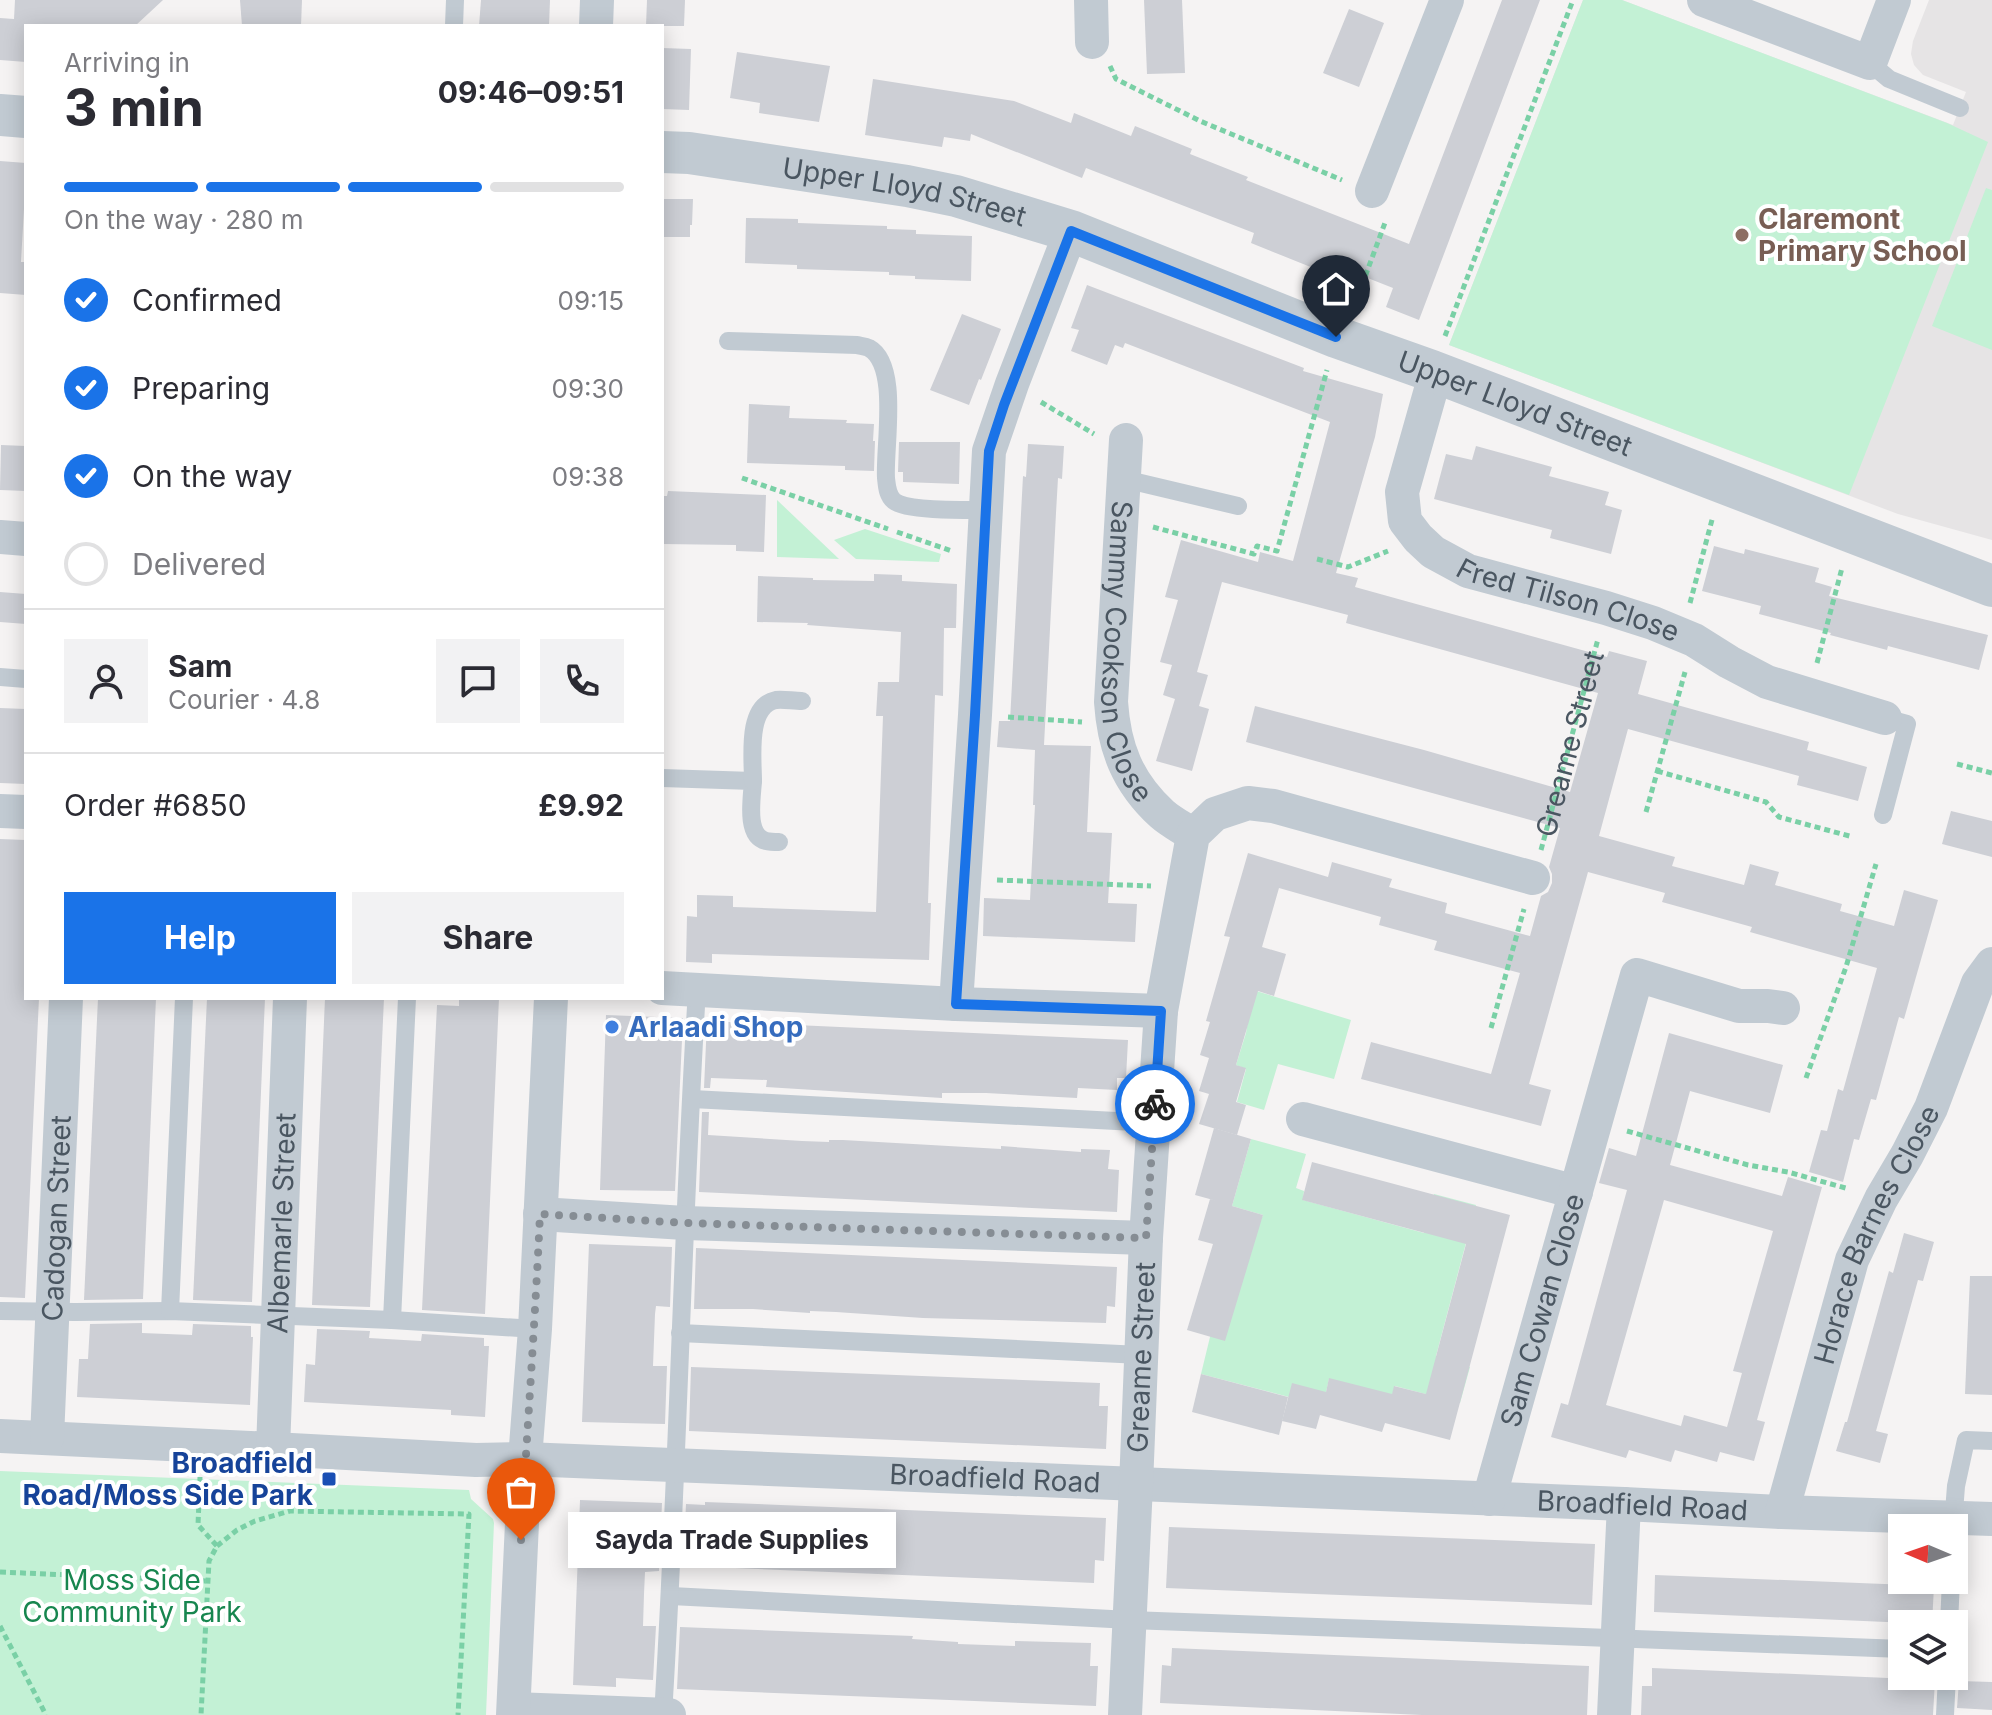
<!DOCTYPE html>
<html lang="en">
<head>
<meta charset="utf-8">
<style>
	body { margin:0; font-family:Inter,sans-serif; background:#f2f2f3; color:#2b2b33; height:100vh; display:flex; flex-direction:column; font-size:30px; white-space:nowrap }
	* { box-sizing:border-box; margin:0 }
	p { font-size:26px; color:#7c7c81 }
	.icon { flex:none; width:44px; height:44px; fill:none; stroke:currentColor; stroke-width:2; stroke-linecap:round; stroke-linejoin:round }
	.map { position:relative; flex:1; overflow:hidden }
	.details { position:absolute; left:24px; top:24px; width:640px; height:976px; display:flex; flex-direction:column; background:#fff; border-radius:0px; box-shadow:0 4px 20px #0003 }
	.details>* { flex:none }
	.needle { width:52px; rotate:272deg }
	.tools { position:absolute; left:1888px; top:1514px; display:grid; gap:16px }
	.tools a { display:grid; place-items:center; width:80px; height:80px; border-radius:0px; background:#fff; box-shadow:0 4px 20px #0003; font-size:40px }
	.pin { position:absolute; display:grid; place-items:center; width:68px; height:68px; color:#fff; margin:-82px -34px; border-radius:50% 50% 50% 0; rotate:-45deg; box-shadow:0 0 8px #0007 }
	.pin .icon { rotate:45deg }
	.courier { position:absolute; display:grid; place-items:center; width:80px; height:80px; margin:-40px; border:6px solid #1a73e8; border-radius:50%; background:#fff; color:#222; box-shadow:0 2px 10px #0007 }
	.bubble { position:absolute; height:56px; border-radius:0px; background:#fff; box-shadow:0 4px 20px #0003; font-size:26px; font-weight:700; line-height:56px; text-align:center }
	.head em { font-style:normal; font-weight:700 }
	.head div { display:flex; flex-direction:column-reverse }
	.head { display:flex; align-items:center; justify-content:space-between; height:136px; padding:0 40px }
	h1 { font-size:52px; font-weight:700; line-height:60px }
	.bar { display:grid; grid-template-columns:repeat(4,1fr); gap:12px 8px; align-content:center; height:96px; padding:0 40px }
	.bar i { height:10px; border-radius:6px; background:#e1e1e2 }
	.bar .selected { background:#1a73e8 }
	.bar p { grid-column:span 4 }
	.line { display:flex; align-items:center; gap:20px; padding:0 40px; border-top:2px solid #e1e1e2 }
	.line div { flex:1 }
	.round { display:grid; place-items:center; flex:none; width:84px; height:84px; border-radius:0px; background:#f2f2f3 }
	ol { padding:0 40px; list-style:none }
	li { display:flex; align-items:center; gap:24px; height:88px }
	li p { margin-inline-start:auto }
	li .icon { padding:8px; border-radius:50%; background:#1a73e8; color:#fff; stroke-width:4 }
	li:last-child { color:#7c7c81 }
	li i { width:44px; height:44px; border:4px solid #e1e1e2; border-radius:50% }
	.action { display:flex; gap:16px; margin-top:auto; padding:16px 40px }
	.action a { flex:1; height:92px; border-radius:0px; background:#1a73e8; color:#fff; font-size:32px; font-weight:700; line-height:92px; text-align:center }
	.action a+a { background:#f2f2f3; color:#2b2b33 }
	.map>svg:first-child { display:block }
	.education { fill:#e6e4e5 }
	.green { fill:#c3f1d5 }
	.building { fill:#cdcfd5; fill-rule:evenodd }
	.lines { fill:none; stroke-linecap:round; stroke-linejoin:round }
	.path { stroke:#7ad0a6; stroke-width:5; stroke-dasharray:6 4; stroke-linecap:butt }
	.service { stroke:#c1cad2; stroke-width:18 }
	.minor { stroke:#c1cad2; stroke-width:34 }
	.tertiary { stroke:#c1cad2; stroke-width:42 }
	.done { stroke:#868d94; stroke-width:8; stroke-dasharray:0 14.4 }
	.route { stroke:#1a73e8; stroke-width:10 }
	.education-dot { fill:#8d6e63; stroke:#fff; stroke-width:3 }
	.shop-dot { fill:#3f7fe0; stroke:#fff; stroke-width:3 }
	.transit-dot { fill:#1a4fb4; stroke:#fff; stroke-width:3 }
	.labels { text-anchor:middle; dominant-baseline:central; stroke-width:8; stroke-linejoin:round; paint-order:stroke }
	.street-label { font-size:28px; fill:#4a5661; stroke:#fff }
	.education-label { font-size:28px; font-weight:bold; fill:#785e54; stroke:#fff; text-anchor:start }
	.shop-label { font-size:28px; font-weight:bold; fill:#366cbe; stroke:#fff; text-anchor:start }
	.transit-label { font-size:28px; font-weight:bold; fill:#164399; stroke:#fff; text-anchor:end }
	.park-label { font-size:28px; fill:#17864f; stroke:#fff }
</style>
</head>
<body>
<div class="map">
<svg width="1992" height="1715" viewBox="0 0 1992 1715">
	<rect width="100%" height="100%" fill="#f5f3f3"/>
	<path class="education" d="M1583,0H1622L1953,125L1966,92L1923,75L1914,65L1911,54L1913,41L1929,0H1992V540L1898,514L1449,345Z"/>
	<g class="green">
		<path d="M1583,0H1622L1947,123L1988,142L1849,495L1449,345Z"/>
		<path d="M1986,188L1992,190V350L1932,326Z"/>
		<path d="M777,500L839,559L777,557Z"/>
		<path d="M865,529L941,554L939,562L856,559L834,540Z"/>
		<path d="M1253,990L1351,1020L1334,1079L1278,1064L1264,1110L1237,1102L1246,1069L1236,1065L1246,1033Z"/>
		<path d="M1251,1139L1306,1154L1296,1188L1304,1191L1303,1200L1424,1233L1434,1194L1476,1205L1436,1356L1470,1367L1460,1403L1395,1386L1392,1395L1329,1379L1326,1392L1289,1397L1201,1374L1210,1337L1263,1215L1232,1206Z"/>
		<path d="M0,1471L469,1490L471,1499L493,1519L494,1523L486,1715H0Z"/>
	</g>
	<g class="building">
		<path d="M15,0H163L135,26H26V62L0,60V18L14,19Z"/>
		<path d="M240,0H302L301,26H242Z"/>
		<path d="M481,0H550L549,26H479Z"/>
		<path d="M647,0H685L684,26H646Z"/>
		<path d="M1144,0H1182L1185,73L1147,74Z"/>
		<path d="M1502,0H1540L1419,320L1386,307L1393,288L1327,262L1323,272L1251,243L1254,233L1086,168L1082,178L971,134L970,141L944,137L942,147L865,135L873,79L1014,101L1071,123L1074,113L1131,136L1135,126L1192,149L1190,154L1248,177L1246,180L1409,244Z"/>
		<path d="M1349,9L1384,23L1359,87L1323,73Z"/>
		<path d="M662,48L691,49L689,110L662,109Z"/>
		<path d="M737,52L830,66L819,122L759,113L760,103L730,98Z"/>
		<path d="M0,161L26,163V209H24L21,262H26V295L0,293Z"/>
		<path d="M662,199H693L692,225H690V237H662Z"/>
		<path d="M746,218L798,219V223L887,226V229L916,230V234L972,236L971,281L915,279V276L889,275V272L797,269V265L745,263Z"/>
		<path d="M1087,285L1304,368L1303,371L1383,394L1375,437L1336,573L1358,578L1355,587L1607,657L1609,651L1647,661L1638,694L1809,742L1807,750L1867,767L1858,801L1797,785L1799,776L1628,729L1599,836L1675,857L1672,866L1744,885L1750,864L1779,872L1775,885L1842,904L1840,911L1894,926L1904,890L1938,900L1904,1019L1899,1017L1876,1100L1871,1099L1859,1140L1854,1139L1843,1182L1809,1172L1821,1130L1827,1131L1838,1089L1843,1091L1877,968L1750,932L1752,927L1662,902L1665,893L1588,872L1529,1084L1551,1090L1541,1126L1361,1079L1371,1042L1491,1074L1520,973L1434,950L1437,941L1379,925L1381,917L1279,888L1262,947L1286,954L1274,996L1258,991L1236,1065L1246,1068L1236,1102L1246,1105L1237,1135L1199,1124L1209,1094L1199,1091L1209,1058L1200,1055L1210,1022L1206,1021L1230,937L1224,936L1248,853L1328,877L1332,862L1392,879L1389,887L1447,903L1445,913L1530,936L1541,896L1548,892L1552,883V874L1549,867L1560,828L1246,742L1255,706L1424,750L1570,792L1598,693L1346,623L1348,615L1222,582L1197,672L1208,675L1199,706L1209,709L1192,771L1156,761L1175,699L1163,695L1172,665L1160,662L1178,600L1165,597L1181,540L1258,562L1260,552L1293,561L1330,422L1125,343L1123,348L1115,345L1107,365L1071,351L1079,330L1071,328Z"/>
		<path d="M962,314L1001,329L981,380L979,379L969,405L930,390Z"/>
		<path d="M749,404L790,406L789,418L847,420L846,423L874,424L873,441H875L874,471L845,470V466L747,463Z"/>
		<path d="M899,442H960L959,484L903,482V472H898Z"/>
		<path d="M1028,444L1064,446L1062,479L1058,478L1056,513L1044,745L1091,746L1087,832L1112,833L1108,903L1137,904L1135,942L983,936L984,898L1030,900L1035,805H1033L1035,750L997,747L999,721H1010L1023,476L1026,477Z"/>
		<path d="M1,445L26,446V491L0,490Z"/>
		<path d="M1476,446L1552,467L1549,476L1609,492L1605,505L1622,510L1611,554L1550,538L1552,530L1434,499L1446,454L1472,460Z"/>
		<path d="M668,491L766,495L764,552L736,551V545L662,544V496H667Z"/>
		<path d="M1714,546L1744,554L1745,549L1819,568L1815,582L1832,587L1829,596L1988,635L1979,670L1888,646L1887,650L1830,635L1831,633L1759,614L1761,606L1702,591Z"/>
		<path d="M874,574L902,575V581L957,584L956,628H944L943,696L935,695L928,903H931L929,960L712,954V963L686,962L687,916L697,917V895L733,896V907L876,912L883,716H876L878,682H899L901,632L807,625L808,623L757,622L758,576L813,578V580L874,581Z"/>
		<path d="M0,592L26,594V624L0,622Z"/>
		<path d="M0,708L26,709V784L0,783Z"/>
		<path d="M1951,811L1992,821V857L1942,844Z"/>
		<path d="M0,839L26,840V998H39L25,1298L0,1297Z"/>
		<path d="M98,998H156L143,1299L84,1300Z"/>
		<path d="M207,998H265L252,1302L193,1300Z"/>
		<path d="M325,998H384L370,1307L312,1305Z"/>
		<path d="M459,998H499L485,1314L422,1310L437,1005L459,1006Z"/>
		<path d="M606,1015L683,1018L675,1191L600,1190Z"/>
		<path d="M707,1021L1128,1040L1126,1078H1117V1090L1078,1088L1077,1098L986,1093H942V1098L766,1087L767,1080L711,1078L710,1088H704Z"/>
		<path d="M1669,1033L1783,1065L1770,1113L1690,1091L1670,1165L1782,1196L1788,1177L1822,1187L1757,1420L1765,1422L1754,1461L1720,1452L1717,1462L1675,1450L1671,1462L1629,1450L1626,1458L1551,1437L1561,1403L1568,1405L1627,1190L1599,1183L1609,1148L1636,1156ZM1664,1200L1773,1231L1733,1371L1742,1373L1727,1427L1684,1415L1681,1426L1606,1405Z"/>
		<path d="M702,1112H709L708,1135L802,1141L829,1142V1140H843L1001,1149V1146L1081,1152V1149L1110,1150L1108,1169L1119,1170L1117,1212L699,1192Z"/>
		<path d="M1214,1128L1251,1139L1232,1206L1263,1215L1225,1341L1187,1330L1213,1244L1198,1240L1210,1199L1217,1201L1195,1195Z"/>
		<path d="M1312,1162L1510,1215L1450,1440L1385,1423L1382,1432L1320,1415L1316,1429L1282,1421L1292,1383L1326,1392L1329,1378L1392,1394L1394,1386L1426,1394L1466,1244L1302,1200Z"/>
		<path d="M1904,1233L1934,1242L1923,1281L1918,1280L1876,1431L1888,1434L1880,1463L1836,1451L1845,1422H1847L1889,1271L1893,1273Z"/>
		<path d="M589,1244L672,1247L670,1307L656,1306L655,1314L653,1366H667L665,1424L582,1422Z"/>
		<path d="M696,1248L1117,1267L1115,1307L1107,1306L1106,1323L923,1318L836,1312L810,1311V1313L753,1309H694Z"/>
		<path d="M1970,1276H1992V1395L1965,1394Z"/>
		<path d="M142,1323V1333L192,1335L193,1324L251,1326V1337H253L250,1405L77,1397L79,1359H88L90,1324Z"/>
		<path d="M317,1329L370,1331L369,1338L421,1341L422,1334L484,1338V1346H489L485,1417L451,1415V1410L304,1402L306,1364L315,1365Z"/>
		<path d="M691,1367L1100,1383L1099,1406H1108L1106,1449L689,1431Z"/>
		<path d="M1201,1374L1288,1397L1279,1435L1192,1412Z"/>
		<path d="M580,1500L662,1503L659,1571L645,1572L644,1594L643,1626H656L653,1680L616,1678V1687L573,1685Z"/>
		<path d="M705,1502L1106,1518L1104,1561L1095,1560L1094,1583L735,1568L702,1567L683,1568L686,1504L705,1505Z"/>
		<path d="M1169,1527L1595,1544L1592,1605L1166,1588Z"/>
		<path d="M1655,1575L1934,1586L1932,1624L1654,1612Z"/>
		<path d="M680,1627L913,1636L912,1639L958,1642V1644L1015,1646V1641L1091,1643L1090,1666H1098L1096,1706L677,1689Z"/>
		<path d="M1172,1648L1589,1666L1587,1715H1422L1160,1703L1162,1665L1171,1666Z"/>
		<path d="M1652,1668L1935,1680L1933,1715H1641L1642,1686H1652Z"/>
		<path d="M1959,1681L1992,1682V1710L1957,1708Z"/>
	</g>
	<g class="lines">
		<g class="path">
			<path d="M1110,66L1116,79L1200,121L1342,180"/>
			<path d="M1355,304L1386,220"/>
			<path d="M1445,336L1573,0"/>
			<path d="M1041,402L1094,434"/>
			<path d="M742,478L888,529"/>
			<path d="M1153,527L1254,554L1257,546L1277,551L1327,370"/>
			<path d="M897,532L952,551"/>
			<path d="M1317,559L1348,567L1388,551"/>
			<path d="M1690,603L1713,516"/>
			<path d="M1817,663L1842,568"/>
			<path d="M1008,717L1082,722"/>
			<path d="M1957,764L1992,773"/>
			<path d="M1657,771L1766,802L1779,817L1853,837"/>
			<path d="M1646,812L1685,672"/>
			<path id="s1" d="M1541,850L1598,639"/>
			<path d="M997,880L1151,886"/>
			<path d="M1491,1028L1524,909"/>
			<path d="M1806,1078L1846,967L1876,864"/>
			<path d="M1627,1131L1748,1165L1788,1172L1849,1189"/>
			<path d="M200,1477L198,1525L217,1546L209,1561L201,1715"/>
			<path d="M217,1546L237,1530L255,1521L290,1511L469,1514L458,1715"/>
			<path d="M0,1572L207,1581"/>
			<path d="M0,1626L46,1715"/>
		</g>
		<g class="service">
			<path d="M454,26L455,0"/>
			<path d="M1870,63L1889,79L1960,108"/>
			<path d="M728,341L857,345C861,346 865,346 869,348C900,365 884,447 886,478C887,486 887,495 894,501C906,511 967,510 986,510"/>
			<path d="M1124,479L1238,506"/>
			<path d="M0,677L26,679"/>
			<path d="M662,778L753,781C752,798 745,836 766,841C770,842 775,842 779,842"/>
			<path d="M753,781C753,758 746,706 776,700C783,699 793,701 802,701"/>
			<path d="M1883,815L1907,724L1885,718"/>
			<path d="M692,1099L1154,1123"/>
			<path d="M0,1311L75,1312L170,1311L392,1320L407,998"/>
			<path d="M170,1311L184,998"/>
			<path d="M392,1320L535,1329"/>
			<path d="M680,1333L1141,1355"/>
			<path d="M1953,1525L1956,1486L1966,1440L1992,1441"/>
			<path d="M671,1596L1130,1620L1902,1649"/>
			<path d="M1949,1624L1951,1580"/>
			<path d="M663,1715C678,1473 682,1231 697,990"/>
			<path d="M1945,1715L1947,1676"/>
		</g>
		<g class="minor">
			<path d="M1091,0L1092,42"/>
			<path d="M1704,0L1870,63L1894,0"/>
			<path d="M596,26L597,0"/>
			<path d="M1372,191L1447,0"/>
			<path id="s2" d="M1436,372L1402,492L1405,521L1418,538L1433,552L1468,571L1606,608L1653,623L1694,640L1729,662L1767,682L1885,718"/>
			<path id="s3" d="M1126,440L1111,702C1114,747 1127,782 1162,814C1171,822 1183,828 1193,835"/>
			<path d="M0,537L26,539"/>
			<path d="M0,811L26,812"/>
			<path d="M662,988L956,1004L1161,1011"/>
			<path d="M956,1004L975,715L989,451L1012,384L1071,231"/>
			<path d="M1303,1119L1576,1192"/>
			<path d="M540,1214L685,1223L1146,1238"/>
			<path id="s4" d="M0,1436L273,1449L476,1460L525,1459L1624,1504L1782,1512L1992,1519"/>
			<path id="s5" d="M47,1438L66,998"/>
			<path id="s6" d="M273,1449L290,998"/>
			<path id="s7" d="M1489,1499L1637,975L1739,1006H1768L1783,1008"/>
			<path id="s8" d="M1782,1512L1852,1260L1881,1199L1907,1155L1931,1108L1978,983L1992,964"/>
			<path d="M514,1709L669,1715"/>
			<path d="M513,1715L525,1459L535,1329L551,998"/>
			<path id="s9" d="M1125,1715L1136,1485L1146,1238L1161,1011L1193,835L1215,814L1248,803L1273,806L1533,878"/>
			<path d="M1614,1715L1624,1504"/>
		</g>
		<g class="tertiary">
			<path d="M0,115L26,117"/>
			<path id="s10" d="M662,152L689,153L907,186L956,196L1071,231L1336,337L1432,371L1992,586"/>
		</g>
	</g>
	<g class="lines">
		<path class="done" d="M521,1540C527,1431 535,1323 540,1214L685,1223L1146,1238L1155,1104"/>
		<path class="route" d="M1155,1104L1161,1011L956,1004L975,715L989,451L1004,405L1071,231L1336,337"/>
	</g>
	<circle class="education-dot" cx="1742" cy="235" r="8"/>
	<circle class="shop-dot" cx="612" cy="1027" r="8"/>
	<rect class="transit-dot" x="321" y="1471" width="16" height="16" rx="4"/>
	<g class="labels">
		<g class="street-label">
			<text stroke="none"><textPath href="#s10" startOffset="246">Upper Lloyd Street</textPath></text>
			<text stroke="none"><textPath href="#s10" startOffset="894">Upper Lloyd Street</textPath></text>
			<text stroke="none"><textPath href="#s2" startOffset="340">Fred Tilson Close</textPath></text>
			<text stroke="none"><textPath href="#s3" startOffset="214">Sammy Cookson Close</textPath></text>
			<text stroke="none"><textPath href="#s1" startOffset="110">Greame Street</textPath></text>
			<text stroke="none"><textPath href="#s5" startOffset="220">Cadogan Street</textPath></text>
			<text stroke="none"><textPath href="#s6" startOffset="226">Albemarle Street</textPath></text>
			<text stroke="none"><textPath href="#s8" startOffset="294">Horace Barnes Close</textPath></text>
			<text stroke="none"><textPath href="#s7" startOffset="196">Sam Cowan Close</textPath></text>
			<text stroke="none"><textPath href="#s9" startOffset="358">Greame Street</textPath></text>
			<text stroke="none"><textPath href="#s4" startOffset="996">Broadfield Road</textPath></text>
			<text stroke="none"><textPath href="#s4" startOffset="1644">Broadfield Road</textPath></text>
		</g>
		<g class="education-label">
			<text x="1758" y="219">Claremont<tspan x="1758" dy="32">Primary School</tspan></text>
		</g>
		<g class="shop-label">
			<text x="628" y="1027">Arlaadi Shop</text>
		</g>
		<g class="transit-label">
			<text x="313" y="1463">Broadfield<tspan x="313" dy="32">Road/Moss Side Park</tspan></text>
		</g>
		<g class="park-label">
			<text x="132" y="1580">Moss Side<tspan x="132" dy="32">Community Park</tspan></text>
		</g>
	</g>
</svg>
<div class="tools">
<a><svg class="needle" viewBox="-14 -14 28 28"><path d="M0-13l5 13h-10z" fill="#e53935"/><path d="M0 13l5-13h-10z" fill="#7c7c81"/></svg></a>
<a><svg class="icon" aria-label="layers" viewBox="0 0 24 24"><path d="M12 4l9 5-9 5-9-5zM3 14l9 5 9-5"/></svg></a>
</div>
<div class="pin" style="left:521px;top:1540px;background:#ea580c"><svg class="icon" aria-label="bag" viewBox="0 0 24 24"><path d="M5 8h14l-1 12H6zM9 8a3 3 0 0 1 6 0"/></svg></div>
<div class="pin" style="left:1336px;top:337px;background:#1f2937"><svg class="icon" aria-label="home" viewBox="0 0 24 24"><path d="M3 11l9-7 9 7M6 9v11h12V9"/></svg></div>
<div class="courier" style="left:1155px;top:1104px"><svg class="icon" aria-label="bike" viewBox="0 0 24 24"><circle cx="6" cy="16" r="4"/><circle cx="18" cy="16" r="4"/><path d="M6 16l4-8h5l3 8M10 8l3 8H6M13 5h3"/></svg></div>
<div class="bubble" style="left:568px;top:1512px;width:328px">Sayda Trade Supplies</div>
<section class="details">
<div class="head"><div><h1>3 min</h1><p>Arriving in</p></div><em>09:46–09:51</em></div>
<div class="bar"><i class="selected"></i><i class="selected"></i><i class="selected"></i><i></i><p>On the way · 280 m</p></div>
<ol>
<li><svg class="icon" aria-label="check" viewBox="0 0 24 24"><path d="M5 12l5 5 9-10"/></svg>Confirmed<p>09:15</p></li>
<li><svg class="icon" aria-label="check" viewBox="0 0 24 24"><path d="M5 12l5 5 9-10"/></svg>Preparing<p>09:30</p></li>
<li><svg class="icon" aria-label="check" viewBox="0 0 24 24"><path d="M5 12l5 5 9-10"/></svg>On the way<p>09:38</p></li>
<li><i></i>Delivered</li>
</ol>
<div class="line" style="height:144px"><a class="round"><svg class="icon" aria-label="person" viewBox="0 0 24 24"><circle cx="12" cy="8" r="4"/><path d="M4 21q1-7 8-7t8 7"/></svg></a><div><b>Sam</b><p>Courier · 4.8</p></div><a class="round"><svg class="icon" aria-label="chat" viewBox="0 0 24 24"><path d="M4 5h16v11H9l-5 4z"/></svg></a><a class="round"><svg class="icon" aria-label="phone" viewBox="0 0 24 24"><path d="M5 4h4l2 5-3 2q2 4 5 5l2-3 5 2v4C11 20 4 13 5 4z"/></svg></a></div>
<div class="line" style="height:104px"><div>Order #6850</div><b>£9.92</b></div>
<div class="action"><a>Help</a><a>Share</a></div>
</section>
</div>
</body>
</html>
